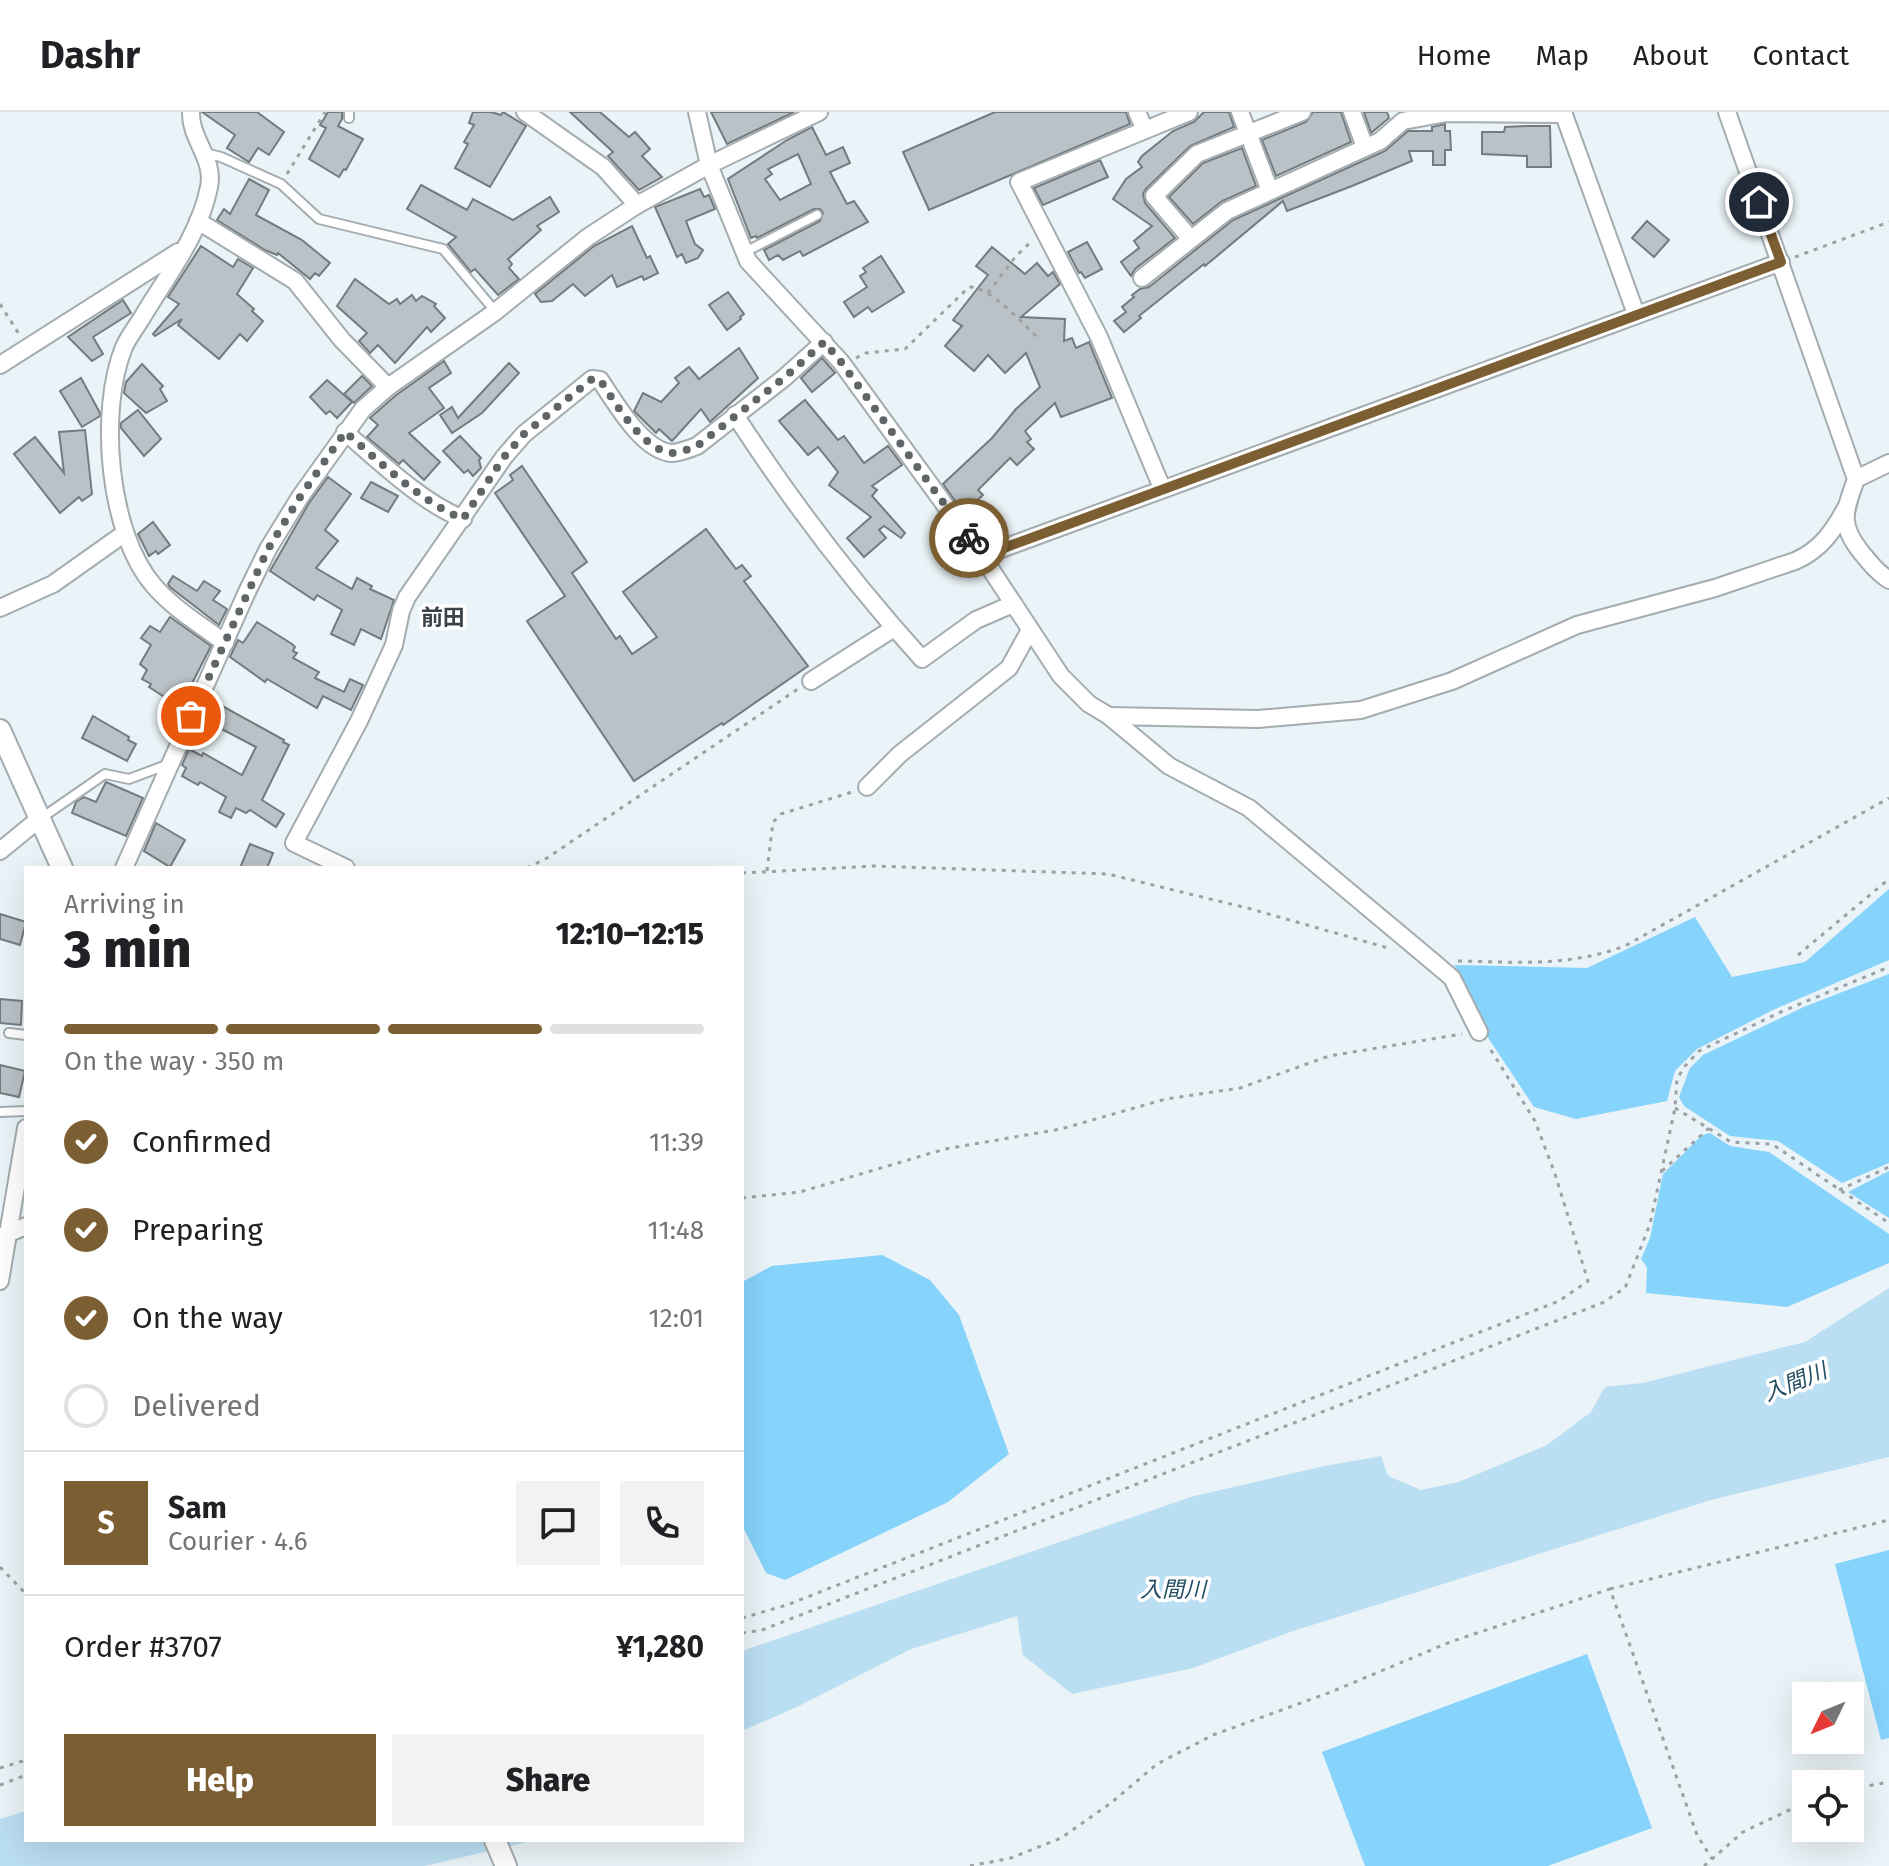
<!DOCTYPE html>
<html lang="en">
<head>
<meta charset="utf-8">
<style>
	body { margin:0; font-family:"Fira Sans","Noto Sans JP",sans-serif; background:#f2f2f2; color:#202124; height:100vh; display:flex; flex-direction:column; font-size:30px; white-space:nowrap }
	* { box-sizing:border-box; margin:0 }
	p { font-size:26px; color:#757577 }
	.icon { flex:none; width:44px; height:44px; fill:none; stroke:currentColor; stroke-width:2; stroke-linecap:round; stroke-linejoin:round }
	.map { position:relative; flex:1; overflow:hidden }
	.details { position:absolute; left:24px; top:754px; width:720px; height:976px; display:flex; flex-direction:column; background:#fff; border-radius:0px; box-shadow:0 8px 32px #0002 }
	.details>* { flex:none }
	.needle { width:52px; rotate:227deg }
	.controls { position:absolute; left:1792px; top:1570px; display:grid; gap:16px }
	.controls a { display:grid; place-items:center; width:72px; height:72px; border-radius:0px; background:#fff; box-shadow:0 8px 32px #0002; font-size:40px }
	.pin { position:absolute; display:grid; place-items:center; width:68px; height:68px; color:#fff; margin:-34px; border:4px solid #fff; border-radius:50%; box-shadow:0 2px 8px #0007 }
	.courier { position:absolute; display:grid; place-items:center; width:80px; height:80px; margin:-40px; border:6px solid #7c5e33; border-radius:50%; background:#fff; color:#222; box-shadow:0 2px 10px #0007 }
	.headline em { font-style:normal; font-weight:800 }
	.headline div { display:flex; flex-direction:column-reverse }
	.headline { display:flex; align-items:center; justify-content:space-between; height:136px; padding:0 40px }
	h1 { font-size:52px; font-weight:800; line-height:60px }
	.bar { display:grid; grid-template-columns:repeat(4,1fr); gap:12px 8px; align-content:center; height:96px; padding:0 40px }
	.bar i { height:10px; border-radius:6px; background:#e0e0e0 }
	.bar .on { background:#7c5e33 }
	.bar p { grid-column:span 4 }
	.line { display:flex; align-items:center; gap:20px; padding:0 40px; border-top:2px solid #e0e0e0 }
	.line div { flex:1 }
	.round { display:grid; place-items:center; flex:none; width:84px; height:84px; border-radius:0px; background:#f2f2f2 }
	ol { padding:0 40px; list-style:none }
	li { display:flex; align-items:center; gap:24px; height:88px }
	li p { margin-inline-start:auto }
	li .icon { padding:8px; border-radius:50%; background:#7c5e33; color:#fff; stroke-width:4 }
	li:last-child { color:#757577 }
	li i { width:44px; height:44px; border:4px solid #e0e0e0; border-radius:50% }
	.cta { display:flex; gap:16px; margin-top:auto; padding:16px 40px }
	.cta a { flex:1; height:92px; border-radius:0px; background:#7c5e33; color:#fff; font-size:32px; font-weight:800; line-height:92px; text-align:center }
	.cta a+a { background:#f2f2f2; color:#202124 }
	header { display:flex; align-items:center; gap:48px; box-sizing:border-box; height:112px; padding:0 40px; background:#fff; border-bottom:2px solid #e0e0e0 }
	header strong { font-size:38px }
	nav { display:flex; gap:44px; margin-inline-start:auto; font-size:28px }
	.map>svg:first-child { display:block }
	.green { fill:#86d3fc }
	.water { fill:#badef2 }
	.building { fill:#bac2c7; stroke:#747b80; stroke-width:2; fill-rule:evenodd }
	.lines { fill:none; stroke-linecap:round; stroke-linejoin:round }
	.service-casing { stroke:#a4acb0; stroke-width:12 }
	.minor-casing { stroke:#a4acb0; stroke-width:20 }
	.tertiary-casing { stroke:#a4acb0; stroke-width:24 }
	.path { stroke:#9ba1a5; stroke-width:3; stroke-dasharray:4 6; stroke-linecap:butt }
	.service { stroke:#fff; stroke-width:8 }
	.minor { stroke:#fff; stroke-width:16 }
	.tertiary { stroke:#fff; stroke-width:20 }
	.done { stroke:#606567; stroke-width:8; stroke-dasharray:0 14.4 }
	.route { stroke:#7c5e33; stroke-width:10 }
	.labels { text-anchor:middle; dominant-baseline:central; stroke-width:7; stroke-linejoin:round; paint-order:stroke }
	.neighbourhood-label { font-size:22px; font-weight:bold; fill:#3c4246; stroke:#fff }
	.water-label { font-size:22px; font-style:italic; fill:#234e63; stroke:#fff }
</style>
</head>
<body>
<header>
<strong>Dashr</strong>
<nav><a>Home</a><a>Map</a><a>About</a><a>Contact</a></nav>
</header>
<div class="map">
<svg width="1889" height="1754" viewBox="0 0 1889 1754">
	<rect width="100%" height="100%" fill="#eaf3f7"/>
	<g class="green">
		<path d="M1889,777V848L1773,898L1697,937L1675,959L1667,989L1576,1007L1534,995L1483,918L1464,870L1454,853L1587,856L1695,805L1732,865L1805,850Z"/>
		<path d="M1889,862V1051L1842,1071L1778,1029L1730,1024L1684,994L1679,985L1690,956L1703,943L1806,894Z"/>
		<path d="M1710,1021L1730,1034L1769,1040L1889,1122V1151L1787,1195L1646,1181L1647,1155L1641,1147L1650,1126L1663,1062L1702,1023Z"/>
		<path d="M1889,1059V1106L1848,1080Z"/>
		<path d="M882,1143L930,1168L959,1203L1009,1342L948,1390L785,1468L766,1461L742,1413V1170L772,1154Z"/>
		<path d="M1889,1438V1626L1881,1628L1835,1452Z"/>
		<path d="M1587,1542L1652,1716L1548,1754H1365L1322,1640Z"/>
	</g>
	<g class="water">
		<path d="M1889,1176V1345L1711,1388L1293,1519L1193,1556L1072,1582L1023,1543L1017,1504L911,1537L799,1594L742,1619V1539L1194,1384L1325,1354L1381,1344L1388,1364L1421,1378L1459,1370L1547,1333L1591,1300L1605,1275L1643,1271L1805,1230Z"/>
		<path d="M26,1699V1728H535L425,1754H0V1707Z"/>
	</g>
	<g class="building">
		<path d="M202,0H257L284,20L269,43L258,36L249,50L227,36L235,23Z"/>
		<path d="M328,0H342V7L338,14L363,27L346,58L344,57L339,65L309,47L326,16L320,13Z"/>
		<path d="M473,0H491L501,3L503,0L526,14L490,75L455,56L468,32L464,30L474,13L469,11Z"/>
		<path d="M570,0H600L629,25L635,20L650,37L642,44L662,65L639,78L608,44L613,40Z"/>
		<path d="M711,0H794L727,32Z"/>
		<path d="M995,0H1126L1130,12L929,98L903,40Z"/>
		<path d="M1204,0H1229L1234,15L1190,34L1146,77L1143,82L1145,91L1175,126L1135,157L1131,164L1121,150L1139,136L1134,129L1152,114L1113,87L1126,67L1142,55L1138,50L1142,44L1173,19L1194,10Z"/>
		<path d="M1313,0H1341L1351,30L1276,64L1262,28L1306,10Z"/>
		<path d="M1364,0H1387L1389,6L1371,21Z"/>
		<path d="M1445,12V19H1450L1451,38H1445V53H1433V39H1409L1412,49L1352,74L1287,99L1283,89L1205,154L1204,152L1139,204L1141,206L1124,220L1114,209L1126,200L1122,195L1134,185L1132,183L1140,177L1149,175L1233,108L1385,39L1408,19H1432V15Z"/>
		<path d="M1527,14H1550L1551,55H1527V44L1482,42V20H1504L1505,15Z"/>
		<path d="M812,15L826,43L843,35L850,51L830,60L847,92L854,89L868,110L803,144L800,139L783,148L778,143L769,148L764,138L820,109L823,101L820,97H814L757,126L756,124L751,126L728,67L787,28ZM798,42L811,72L780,88L765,67L772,62L768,57Z"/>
		<path d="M1242,36L1256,74L1222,89L1193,112L1169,85L1203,51Z"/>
		<path d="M1100,48L1108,65L1043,93L1034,76Z"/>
		<path d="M249,67L269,78L256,103L302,128L330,151L319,164L315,161L310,167L278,141L277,143L265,138L217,108L224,97L230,102Z"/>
		<path d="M421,73L467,98L473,87L513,108L550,85L559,100L537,114L541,118L508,147L512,152L509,156L519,167L498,183L475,157L471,160L448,132L456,125L407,97Z"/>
		<path d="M700,77L704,85L709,83L715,97L686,109L695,132L703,138L698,146L686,151L682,142L677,145L655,95Z"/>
		<path d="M1647,109L1669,128L1654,145L1632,126Z"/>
		<path d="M632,114L647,146L650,144L658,161L644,168L642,164L617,175L612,163L585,184L573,172L552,189L541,190L535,182L594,134Z"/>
		<path d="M1087,130L1102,157L1085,166L1081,160L1079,161L1068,140Z"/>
		<path d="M201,134L233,155L238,147L253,156L237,182L254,197L252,199L263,209L247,229L240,222L219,247L178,213L182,207L155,224L153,222L179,192L168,185Z"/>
		<path d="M992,135L1025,162L1037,151L1048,164L1053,160L1060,172L1021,205L1065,207L1064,229L1072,226L1076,236L1089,230L1112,286L1061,305L1055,291L1025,319L1031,327L1027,330L1034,337L1017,353L1010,346L978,378L983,383L964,401L943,372L992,326L1016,297L1040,275L1026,241L1005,261L988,243L974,259L945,234L962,214L953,208L988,163L976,154Z"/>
		<path d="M881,144L904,180L872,200L868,195L854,205L844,190L867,175L860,164L866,160L863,156Z"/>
		<path d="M355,167L389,192L397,187L400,192L412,183L416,189L422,184L436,192L434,194L445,206L431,220L427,215L395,251L378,233L370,241L359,229L367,221L337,194Z"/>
		<path d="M728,180L744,202L740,205L741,207L727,218L709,193Z"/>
		<path d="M123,188L131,201L93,225L103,242L92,249L68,225Z"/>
		<path d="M739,236L758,266L710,310L701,297L672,329L659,317L656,321L634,299L643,281L661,290L679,271L675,266L689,255L699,267Z"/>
		<path d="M822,246L835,261L812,280L801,266Z"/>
		<path d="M444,249L451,261L429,276L444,296L409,321L440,350L424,368L403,348L399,352L367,325L378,313L370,306L395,284Z"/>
		<path d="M509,251L519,261L482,301L452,321L440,303L452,295L458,306Z"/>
		<path d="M142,252L163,274L160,277L167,289L146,301L124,281L126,270Z"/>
		<path d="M362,264L372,274L354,291L344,282Z"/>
		<path d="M81,266L100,301V304L82,315L60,279Z"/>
		<path d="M327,268L352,290L337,306L330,299L326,302L310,285Z"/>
		<path d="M805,288L838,328L844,324L864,351L888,334L902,353L872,374L877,378L872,384L905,421L901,426L884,414L879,418L886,426L864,445L847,426L871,405L829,373L838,360L818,335L808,343L779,309Z"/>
		<path d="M138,298L161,327L144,344L121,316V311Z"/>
		<path d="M85,318L92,382L82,389L79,385L60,401L14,342L35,325L64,361L59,320Z"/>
		<path d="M460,324L481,346L479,348L481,356L473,364L468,358L464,361L443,339Z"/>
		<path d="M522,354L587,450L572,461L616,527L620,524L632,542L657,525L623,480L706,417L736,457L742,453L751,464L744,469L808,554L723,613L722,611L634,669L527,509L565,484L495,381L513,368L510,363Z"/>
		<path d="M328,365L351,382L325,418L338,429L316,456L352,477L357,466L372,474L370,477L394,488L381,527L361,517L354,533L331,522L342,498L317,483L314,488L270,459L309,391Z"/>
		<path d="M371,370L398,384L388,400L361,386Z"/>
		<path d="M153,410L170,433L158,442L156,439L149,444L138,422Z"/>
		<path d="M173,464L197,479L204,469L220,479L213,488L227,497L219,513L170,475L168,472Z"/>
		<path d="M170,505L211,534L180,595L149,575L151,572L142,567L147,558L140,552L151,533L141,526L150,514L160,520Z"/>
		<path d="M257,510L292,532L295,535L293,539L297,541L293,546L319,560L315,566L344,580L350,567L363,573L351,598L323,584L317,596L267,567L265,570L230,545L238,528L243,531Z"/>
		<path d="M224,595L284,628L283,630L289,633L262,688L284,702L276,715L250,698L246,701L236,696L231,706L219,700L226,685L200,670L198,673L182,664L186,656L182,653L189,637L202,644L203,641L242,663L256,635L214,613Z"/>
		<path d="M93,604L129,625L128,628L136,632L127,649L82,626Z"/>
		<path d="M106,670L143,686L126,724L72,701L76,690L84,685L96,690Z"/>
		<path d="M156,711L185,728L170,755L144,739Z"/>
		<path d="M250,732L273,741L267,756H240Z"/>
		<path d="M0,802L26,810L20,833L0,827Z"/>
		<path d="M0,887L22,889L21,913L0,911Z"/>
		<path d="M0,953L25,959L19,985L0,981Z"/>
	</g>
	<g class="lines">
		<g class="service-casing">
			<g id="service">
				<path d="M349,0V6"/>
				<path d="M205,41L221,45L281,72L319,107L443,137L495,199"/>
				<path d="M745,140L817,103"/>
				<path d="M40,707L105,662L129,667L169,652"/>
				<path d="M9,921L26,923"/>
				<path d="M0,1000L26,999"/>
			</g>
		</g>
		<g class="minor-casing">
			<g id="minor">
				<path d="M191,0C190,27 215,47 209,75C200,122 167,164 143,204C137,214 129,224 124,235C98,299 108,421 154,474C174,497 201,513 225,531"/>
				<path d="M525,0L603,55L637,93"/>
				<path d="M697,0L709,53L748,149L841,250L982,444L1061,564L1089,592L1109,604L1169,654L1249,696L1432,849L1452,866L1479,920"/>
				<path d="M1137,0L1145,18"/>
				<path d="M1240,0L1270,79"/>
				<path d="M1352,0L1365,35"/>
				<path d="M1563,0L1636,202"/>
				<path d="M1727,0L1856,367C1845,399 1838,411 1861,440C1870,451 1877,460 1889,468"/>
				<path d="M198,109L295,169L342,228L388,275"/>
				<path d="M1190,126L1154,84L1197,42L1302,0"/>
				<path d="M1142,166L1227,99L1380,29L1403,9L1447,1L1564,2"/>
				<path d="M0,253L178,140"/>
				<path d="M735,303C791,389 854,472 922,547L976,508L1013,492"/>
				<path d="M345,320C379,349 421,390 463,407"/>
				<path d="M1856,367L1889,351"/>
				<path d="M1162,376L1099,225L1019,70L1189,0"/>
				<path d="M982,444L1781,150"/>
				<path d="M0,496L53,472L125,421"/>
				<path d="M811,569L894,516"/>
				<path d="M1109,604L1258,607L1361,598L1452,569L1577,513L1715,476L1795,449C1821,438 1834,418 1847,394"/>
				<path d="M867,675L900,642L1009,556L1030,518"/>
				<path d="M0,739L39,707"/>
				<path d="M124,756L246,482L268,437L300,385L363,297L388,275L495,200L588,125L637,93L709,53L819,0"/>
				<path d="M346,756L294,731L359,609L394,533L401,499L407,485L504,345L524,322L592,267L600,268C615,290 642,338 671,341C680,341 688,337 697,334L784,266L824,230"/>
				<path d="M0,1125L26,1114"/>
				<path d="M0,1169L26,1016"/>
			</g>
		</g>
		<g class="tertiary-casing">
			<g id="tertiary">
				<path d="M0,618L62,756"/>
				<path d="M495,1728L506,1754"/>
			</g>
		</g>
		<g class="path">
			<path d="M287,62L325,0"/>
			<path d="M1795,145L1889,110"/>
			<path d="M988,181L1016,144L1032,129"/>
			<path d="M0,192L19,222"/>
			<path d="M856,246L866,241L905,237L969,175C990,174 1024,213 1040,228"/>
			<path d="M527,756L547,746L798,577"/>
			<path d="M767,759L773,710L781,702L852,680"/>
			<path d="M742,761L874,754L1108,762L1251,797L1388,836"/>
			<path d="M1798,843L1889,767"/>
			<path d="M1458,849C1519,850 1567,855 1625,834L1889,686"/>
			<path d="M1675,996L1731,1030L1772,1032L1889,1111"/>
			<path d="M1662,1059L1709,1016"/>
			<path d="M1839,1078L1889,1055"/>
			<path d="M742,1086L800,1080L945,1037L1061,1017L1166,987L1240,976L1329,944L1462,922"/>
			<path d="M0,1455L26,1482"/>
			<path d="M1610,1477L1889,1408"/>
			<path d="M742,1506L787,1493L1559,1189L1588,1169L1555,1062L1535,1009L1489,935"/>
			<path d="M742,1521L762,1518L1602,1191L1625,1176L1650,1112L1675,996L1677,967L1685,954L1699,939L1783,899L1889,855"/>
			<path d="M0,1656L26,1648"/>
			<path d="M0,1673L26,1663"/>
			<path d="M1850,1677L1889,1670"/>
			<path d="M970,1754L1011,1746L1061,1726L1111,1691L1157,1652L1213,1623L1331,1580L1450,1530L1610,1477L1697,1723L1712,1747"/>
			<path d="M1704,1754L1743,1720L1806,1690"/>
		</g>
		<use href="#service" class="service"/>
		<use href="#minor" class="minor"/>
		<use href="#tertiary" class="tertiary"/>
	</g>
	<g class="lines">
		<path class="done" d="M191,604L268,437L300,385L345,320C379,349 421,390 463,407L504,345L524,322L592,267L600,268C615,290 642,338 672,341C680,341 689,337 697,334L784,266L824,230L841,250L969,426"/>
		<path class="route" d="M969,426L982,444L1781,150L1759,90"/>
	</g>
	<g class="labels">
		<g class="neighbourhood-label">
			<text x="443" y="505">前田</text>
		</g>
		<g class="water-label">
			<text transform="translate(1795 1270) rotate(-22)">入間川</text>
			<text x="1173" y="1477">入間川</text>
		</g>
	</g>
</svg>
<div class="controls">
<a><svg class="needle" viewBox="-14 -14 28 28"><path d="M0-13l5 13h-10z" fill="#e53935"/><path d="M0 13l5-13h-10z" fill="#757577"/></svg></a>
<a><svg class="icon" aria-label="locate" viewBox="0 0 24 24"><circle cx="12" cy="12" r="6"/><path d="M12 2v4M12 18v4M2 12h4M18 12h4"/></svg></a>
</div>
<div class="pin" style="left:191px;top:604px;background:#ea580c"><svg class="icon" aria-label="bag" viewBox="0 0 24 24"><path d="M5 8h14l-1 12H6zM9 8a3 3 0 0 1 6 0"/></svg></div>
<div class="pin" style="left:1759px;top:90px;background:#1f2937"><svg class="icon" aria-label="home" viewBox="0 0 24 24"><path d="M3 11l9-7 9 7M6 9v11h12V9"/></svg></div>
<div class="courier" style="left:969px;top:426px"><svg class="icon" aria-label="bike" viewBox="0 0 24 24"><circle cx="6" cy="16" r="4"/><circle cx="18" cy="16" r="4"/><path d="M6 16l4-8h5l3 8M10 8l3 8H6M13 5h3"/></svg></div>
<section class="details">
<div class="headline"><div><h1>3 min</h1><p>Arriving in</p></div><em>12:10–12:15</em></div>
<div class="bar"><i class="on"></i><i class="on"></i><i class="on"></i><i></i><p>On the way · 350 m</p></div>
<ol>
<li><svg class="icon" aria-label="check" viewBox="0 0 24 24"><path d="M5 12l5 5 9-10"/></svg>Confirmed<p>11:39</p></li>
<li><svg class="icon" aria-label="check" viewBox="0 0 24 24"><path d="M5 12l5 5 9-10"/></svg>Preparing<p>11:48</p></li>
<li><svg class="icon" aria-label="check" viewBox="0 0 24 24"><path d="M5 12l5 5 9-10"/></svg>On the way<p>12:01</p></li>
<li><i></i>Delivered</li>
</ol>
<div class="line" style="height:144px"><b class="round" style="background:#7c5e33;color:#fff">S</b><div><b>Sam</b><p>Courier · 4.6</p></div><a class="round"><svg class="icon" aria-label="chat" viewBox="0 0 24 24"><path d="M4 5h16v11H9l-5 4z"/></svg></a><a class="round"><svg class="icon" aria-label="phone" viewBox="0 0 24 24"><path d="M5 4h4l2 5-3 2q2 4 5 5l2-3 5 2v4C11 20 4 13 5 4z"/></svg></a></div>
<div class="line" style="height:104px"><div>Order #3707</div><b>¥1,280</b></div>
<div class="cta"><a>Help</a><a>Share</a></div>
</section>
</div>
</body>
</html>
